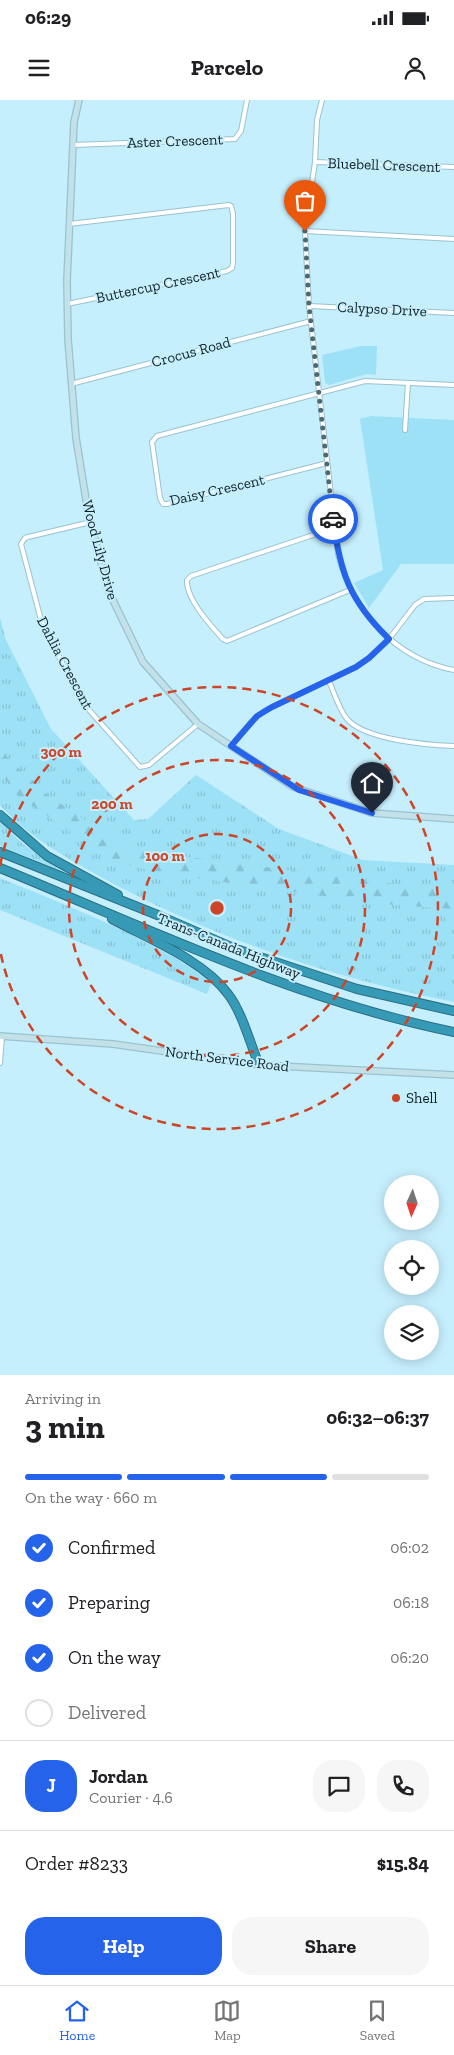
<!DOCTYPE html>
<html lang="en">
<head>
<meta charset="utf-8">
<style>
	body { margin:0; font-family:"Zilla Slab",serif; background:#f6f6f6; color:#202124; height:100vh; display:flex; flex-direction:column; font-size:19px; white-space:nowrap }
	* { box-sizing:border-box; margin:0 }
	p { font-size:16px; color:#757577 }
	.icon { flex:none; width:28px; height:28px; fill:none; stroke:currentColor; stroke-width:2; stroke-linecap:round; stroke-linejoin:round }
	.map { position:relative; height:1275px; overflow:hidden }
	.details { display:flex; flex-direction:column; background:#fff; flex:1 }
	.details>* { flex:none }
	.needle { width:32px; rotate:183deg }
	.controls { position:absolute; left:384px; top:1075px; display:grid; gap:10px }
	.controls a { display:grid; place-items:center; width:55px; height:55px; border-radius:50%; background:#fff; box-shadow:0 2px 12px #0003; font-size:25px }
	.pin { position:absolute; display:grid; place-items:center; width:42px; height:42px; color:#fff; margin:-51px -21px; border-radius:50% 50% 50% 0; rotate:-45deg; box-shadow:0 0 5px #0007 }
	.pin .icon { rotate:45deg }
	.courier { position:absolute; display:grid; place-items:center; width:50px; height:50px; margin:-25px; border:4px solid #2563eb; border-radius:50%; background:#fff; color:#222; box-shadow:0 1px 6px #0007 }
	.head em { font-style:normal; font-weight:700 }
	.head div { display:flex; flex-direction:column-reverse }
	.head { display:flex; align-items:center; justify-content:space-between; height:85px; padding:0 25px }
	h1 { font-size:32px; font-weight:700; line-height:38px }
	.bar { display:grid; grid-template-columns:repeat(4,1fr); gap:8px 5px; align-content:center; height:60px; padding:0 25px }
	.bar i { height:6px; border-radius:4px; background:#e0e0e0 }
	.bar .selected { background:#2563eb }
	.bar p { grid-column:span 4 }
	.line { display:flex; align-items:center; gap:12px; padding:0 25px; border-top:1px solid #e0e0e0 }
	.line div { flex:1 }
	.round { display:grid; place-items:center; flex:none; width:52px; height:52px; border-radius:20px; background:#f6f6f6 }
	ol { padding:0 25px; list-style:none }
	li { display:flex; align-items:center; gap:15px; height:55px }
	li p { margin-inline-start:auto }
	li .icon { padding:5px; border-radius:50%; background:#2563eb; color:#fff; stroke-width:4 }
	li:last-child { color:#757577 }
	li i { width:28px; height:28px; border:2px solid #e0e0e0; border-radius:50% }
	.cta { display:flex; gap:10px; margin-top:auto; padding:10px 25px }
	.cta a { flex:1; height:58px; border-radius:20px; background:#2563eb; color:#fff; font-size:20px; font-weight:700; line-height:58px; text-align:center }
	.cta a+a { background:#f6f6f6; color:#202124 }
	.status { display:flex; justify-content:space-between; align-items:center; height:35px; padding:0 25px; background:#fff; direction:ltr }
	.status svg { height:14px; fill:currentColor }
	header { display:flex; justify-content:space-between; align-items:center; height:65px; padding:0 25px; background:#fff; font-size:22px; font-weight:700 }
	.tab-bar { display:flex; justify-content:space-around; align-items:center; height:70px; border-top:1px solid #e0e0e0; background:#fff; font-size:14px; color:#757577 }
	.tab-bar a { display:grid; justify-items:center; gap:2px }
	.tab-bar .selected { color:#2563eb }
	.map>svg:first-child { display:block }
	.grass { fill:url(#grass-tufts) }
	.forest { fill:url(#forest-firs) }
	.park { fill:#9de1f7 }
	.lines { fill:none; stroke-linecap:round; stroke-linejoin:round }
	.street-casing { stroke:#9ac2cf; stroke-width:6 }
	.secondary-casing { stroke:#9ac2cf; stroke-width:8 }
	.highway-casing { stroke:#297084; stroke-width:10 }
	.street { stroke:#fff; stroke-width:4 }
	.secondary { stroke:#c3e1e9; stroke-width:5.5 }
	.highway { stroke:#369ab6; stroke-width:8 }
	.done { stroke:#506971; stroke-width:5; stroke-dasharray:0 9 }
	.route { stroke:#2563eb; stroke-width:6 }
	.ring { fill:none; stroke:#ce4427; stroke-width:2.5; stroke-dasharray:9 6 }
	.poi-dot { fill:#ce4427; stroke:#c6effd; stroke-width:2 }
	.labels { text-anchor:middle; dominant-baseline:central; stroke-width:4; stroke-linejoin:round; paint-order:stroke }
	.street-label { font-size:15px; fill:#112126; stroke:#c6effd }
	.poi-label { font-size:15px; fill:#112126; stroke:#c6effd; text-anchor:start }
	.centre { fill:#ce4427; stroke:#c6effd; stroke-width:2.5 }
	.ring-label { font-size:15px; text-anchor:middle; font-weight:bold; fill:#ce4427; stroke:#c6effd; stroke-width:4; stroke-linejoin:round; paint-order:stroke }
</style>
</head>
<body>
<div class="status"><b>06:29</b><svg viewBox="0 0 49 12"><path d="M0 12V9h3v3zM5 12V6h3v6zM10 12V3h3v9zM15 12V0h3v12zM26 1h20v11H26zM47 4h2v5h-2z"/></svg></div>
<header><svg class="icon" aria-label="menu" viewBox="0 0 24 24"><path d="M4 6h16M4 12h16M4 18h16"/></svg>Parcelo<svg class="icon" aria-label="person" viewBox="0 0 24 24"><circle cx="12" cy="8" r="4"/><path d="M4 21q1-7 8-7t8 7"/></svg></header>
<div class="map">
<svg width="454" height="1275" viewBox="0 0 454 1275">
	<defs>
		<pattern id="grass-tufts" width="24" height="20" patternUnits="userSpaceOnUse" patternTransform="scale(1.25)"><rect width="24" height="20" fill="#9de1f7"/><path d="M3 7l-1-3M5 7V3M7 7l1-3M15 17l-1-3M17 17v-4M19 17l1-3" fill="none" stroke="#86c1d4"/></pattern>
		<pattern id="forest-firs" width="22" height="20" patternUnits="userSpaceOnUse" patternTransform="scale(1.25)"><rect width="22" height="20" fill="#9de1f7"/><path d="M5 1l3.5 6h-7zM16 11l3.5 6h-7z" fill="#86c1d4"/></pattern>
	</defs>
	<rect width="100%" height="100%" fill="#c6effd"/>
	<g class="grass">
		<path d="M0,518L6,540L51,629L134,720L148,719L196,675L279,729L363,760L454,765V902C331,878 211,837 101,777C65,757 27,736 0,705Z"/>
		<path d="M0,721L23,744L77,777L0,746Z"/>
		<path d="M0,778C49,798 100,818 147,843C170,855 192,866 211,884L207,894L0,810Z"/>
	</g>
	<path class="forest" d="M0,650L42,691L128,749L428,788H454V809L394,805L236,784L147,770L111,760L17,695L0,671Z"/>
	<g class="park">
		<path d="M361,246H377L376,275L367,274L329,285L325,283L322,255Z"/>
		<path d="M371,316L454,320V464H401L369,508L354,483L383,470L360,319Z"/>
	</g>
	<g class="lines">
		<g class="street-casing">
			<g id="street">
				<path d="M322,0L317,20L315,62L305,131L309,206L338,454C352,510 395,559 454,570"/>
				<path d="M73,45L235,39L241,31L247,0"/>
				<path d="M315,62L454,67"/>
				<path d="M305,131L454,139"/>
				<path d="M67,204L227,171L232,168L233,163V113L231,106L229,105L69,124"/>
				<path d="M309,206L454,213"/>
				<path d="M71,284L311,221"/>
				<path d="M405,330L408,283"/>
				<path d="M327,363L167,404H163L160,398L152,342L157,336L365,281L454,285"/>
				<path d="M91,422L28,437L25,438L21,444L41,520L81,601L140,667L149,665L198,624"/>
				<path d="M334,428L191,476L187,480C186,499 211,526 223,539L227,541L350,490"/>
				<path d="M329,581C334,593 339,609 347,619C365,640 428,645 454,646"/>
				<path d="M231,646L251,622L264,611L356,567L369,558L389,539L415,505L424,499L454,498"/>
				<path d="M0,963L2,936"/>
			</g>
		</g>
		<g class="secondary-casing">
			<g id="secondary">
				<path d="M79,0L74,22L67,181L68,239L76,338L88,412L108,490L143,562L198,624L293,687L372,713L454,719"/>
				<path d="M0,936L113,944L259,965L454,975"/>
			</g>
		</g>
		<g class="highway-casing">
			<g id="highway">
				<path d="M0,715L47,756L118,795"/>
				<path d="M0,752L160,816L236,849L357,889L454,911"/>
				<path d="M0,768C149,829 296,900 454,932"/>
				<path d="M112,819C149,839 203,860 228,894C242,912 250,943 259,965"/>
			</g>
		</g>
		<use href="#street" class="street"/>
		<use href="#secondary" class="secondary"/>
		<use href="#highway" class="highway"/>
	</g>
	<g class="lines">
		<path class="done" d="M305,131L309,206L333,419"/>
		<path class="route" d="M333,419C340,472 349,500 389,539L369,558L356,567L272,607L257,616L231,646L299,690L372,713"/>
	</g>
	<g class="ring">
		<circle cx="217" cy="808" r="74"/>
		<circle cx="217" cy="808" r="148"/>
		<path d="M0 766A221 221 0 1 1 0 850"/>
	</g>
	<circle class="poi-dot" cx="396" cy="998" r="5"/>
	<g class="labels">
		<g class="street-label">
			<text transform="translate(175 41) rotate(-2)">Aster Crescent</text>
			<text transform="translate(384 65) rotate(2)">Bluebell Crescent</text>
			<text transform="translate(158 185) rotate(-12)">Buttercup Crescent</text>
			<text transform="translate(382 209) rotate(3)">Calypso Drive</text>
			<text transform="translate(191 252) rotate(-15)">Crocus Road</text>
			<text transform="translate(217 390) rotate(-13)">Daisy Crescent</text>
			<text transform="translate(100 450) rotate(75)">Wood Lily Drive</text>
			<text transform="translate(65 563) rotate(62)">Dahlia Crescent</text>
			<text transform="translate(229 846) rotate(22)">Trans-Canada Highway</text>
			<text transform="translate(227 959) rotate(7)">North Service Road</text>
		</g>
		<g class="poi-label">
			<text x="406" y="998">Shell</text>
		</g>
	</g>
	<circle cx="217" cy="808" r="8" class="centre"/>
	<g class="ring-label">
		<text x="61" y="657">300 m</text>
		<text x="112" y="709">200 m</text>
		<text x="165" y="761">100 m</text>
	</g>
</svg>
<div class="controls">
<a><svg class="needle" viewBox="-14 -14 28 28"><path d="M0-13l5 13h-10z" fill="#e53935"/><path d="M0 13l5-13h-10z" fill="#757577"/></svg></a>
<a><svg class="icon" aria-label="locate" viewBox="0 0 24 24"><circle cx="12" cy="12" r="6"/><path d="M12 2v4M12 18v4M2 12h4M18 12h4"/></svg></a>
<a><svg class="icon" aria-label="layers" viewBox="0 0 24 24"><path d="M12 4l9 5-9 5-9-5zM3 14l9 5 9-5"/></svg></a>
</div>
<div class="pin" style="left:305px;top:131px;background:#ea580c"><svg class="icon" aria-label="bag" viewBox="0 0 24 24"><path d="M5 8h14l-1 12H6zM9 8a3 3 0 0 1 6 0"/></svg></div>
<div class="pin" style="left:372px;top:713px;background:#1f2937"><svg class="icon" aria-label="home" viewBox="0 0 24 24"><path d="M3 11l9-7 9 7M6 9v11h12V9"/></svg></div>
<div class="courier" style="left:333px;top:419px"><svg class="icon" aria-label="car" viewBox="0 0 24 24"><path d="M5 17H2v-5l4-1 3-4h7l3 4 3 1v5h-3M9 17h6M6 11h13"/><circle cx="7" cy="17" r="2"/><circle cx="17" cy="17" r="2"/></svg></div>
</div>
<section class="details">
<div class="head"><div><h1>3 min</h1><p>Arriving in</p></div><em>06:32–06:37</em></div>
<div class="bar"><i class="selected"></i><i class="selected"></i><i class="selected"></i><i></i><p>On the way · 660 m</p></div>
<ol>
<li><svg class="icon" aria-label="check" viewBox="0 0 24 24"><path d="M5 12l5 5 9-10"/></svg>Confirmed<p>06:02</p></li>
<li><svg class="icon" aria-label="check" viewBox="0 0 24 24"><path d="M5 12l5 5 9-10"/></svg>Preparing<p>06:18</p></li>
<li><svg class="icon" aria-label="check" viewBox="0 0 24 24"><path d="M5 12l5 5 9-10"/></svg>On the way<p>06:20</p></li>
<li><i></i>Delivered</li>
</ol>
<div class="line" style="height:90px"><b class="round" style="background:#2563eb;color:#fff">J</b><div><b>Jordan</b><p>Courier · 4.6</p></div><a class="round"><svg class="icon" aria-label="chat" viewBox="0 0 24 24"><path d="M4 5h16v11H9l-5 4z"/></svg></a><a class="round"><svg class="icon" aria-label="phone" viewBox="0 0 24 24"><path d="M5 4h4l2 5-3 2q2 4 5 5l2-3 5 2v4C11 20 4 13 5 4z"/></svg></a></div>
<div class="line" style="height:65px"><div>Order #8233</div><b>$15.84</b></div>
<div class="cta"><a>Help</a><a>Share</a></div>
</section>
<nav class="tab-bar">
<a class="selected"><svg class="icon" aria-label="home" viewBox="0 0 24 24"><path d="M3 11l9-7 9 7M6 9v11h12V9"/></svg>Home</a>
<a><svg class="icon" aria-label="map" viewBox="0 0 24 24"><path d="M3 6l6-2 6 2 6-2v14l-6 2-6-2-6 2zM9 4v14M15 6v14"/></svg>Map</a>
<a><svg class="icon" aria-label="saved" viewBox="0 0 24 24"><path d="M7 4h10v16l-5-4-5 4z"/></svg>Saved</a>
</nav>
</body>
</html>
